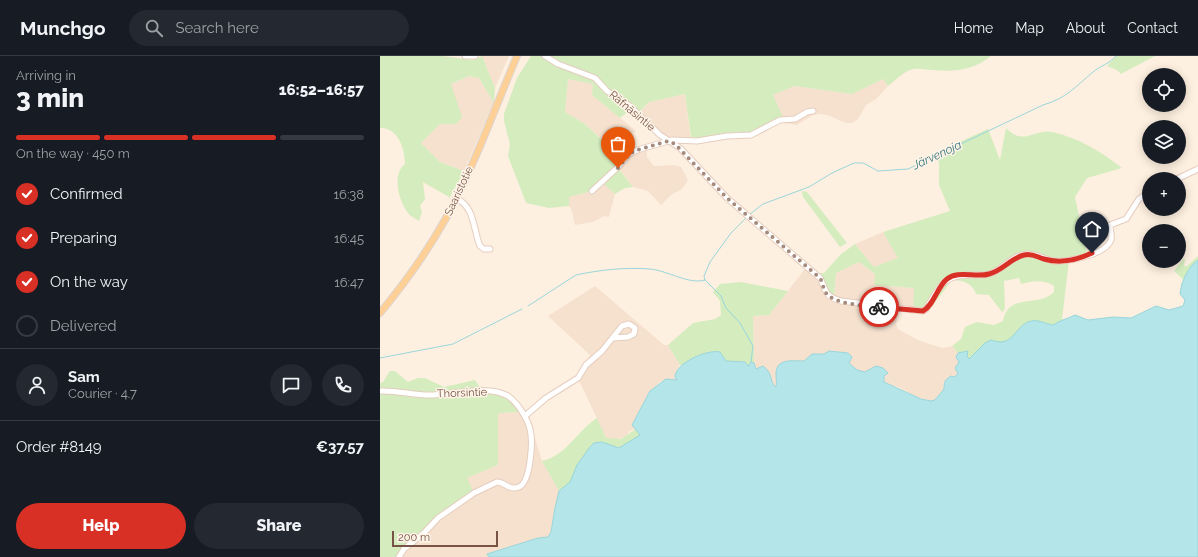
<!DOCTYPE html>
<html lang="en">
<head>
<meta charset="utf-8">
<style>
	body { margin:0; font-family:Raleway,sans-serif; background:#242831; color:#f1f3f6; height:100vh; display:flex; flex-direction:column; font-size:15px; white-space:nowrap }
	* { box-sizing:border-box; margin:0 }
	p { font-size:13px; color:#9ea1a6 }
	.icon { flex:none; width:22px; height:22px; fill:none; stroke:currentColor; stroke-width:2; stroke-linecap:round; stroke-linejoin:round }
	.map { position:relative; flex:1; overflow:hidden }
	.details { display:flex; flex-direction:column; background:#171b24; width:380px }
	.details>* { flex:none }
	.tools { position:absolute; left:762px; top:12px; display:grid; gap:8px }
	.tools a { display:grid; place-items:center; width:44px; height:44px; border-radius:50%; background:#171b24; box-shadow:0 2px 10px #0003; font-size:20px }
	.scale { position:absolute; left:12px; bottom:10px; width:106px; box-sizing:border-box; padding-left:4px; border:2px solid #775446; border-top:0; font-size:11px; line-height:14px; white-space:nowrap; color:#775446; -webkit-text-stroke:3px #fff4e8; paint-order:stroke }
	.pin { position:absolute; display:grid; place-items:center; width:34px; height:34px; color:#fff; margin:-41px -17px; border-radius:50% 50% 50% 0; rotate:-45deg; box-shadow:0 0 4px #0007 }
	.pin .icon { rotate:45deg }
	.courier { position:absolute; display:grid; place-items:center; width:40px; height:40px; margin:-20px; border:3px solid #d93025; border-radius:50%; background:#fff; color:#222; box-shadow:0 1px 5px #0007 }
	.summary em { font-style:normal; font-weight:800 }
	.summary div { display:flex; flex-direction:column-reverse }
	.summary { display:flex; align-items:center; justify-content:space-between; height:68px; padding:0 16px }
	h1 { font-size:26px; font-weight:800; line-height:30px }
	.bar { display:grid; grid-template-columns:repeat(4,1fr); gap:6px 4px; align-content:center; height:48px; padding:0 16px }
	.bar i { height:5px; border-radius:3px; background:#363941 }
	.bar .on { background:#d93025 }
	.bar p { grid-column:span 4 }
	.line { display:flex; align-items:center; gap:10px; padding:0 16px; border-top:1px solid #363941 }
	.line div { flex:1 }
	.round { display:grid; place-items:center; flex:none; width:42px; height:42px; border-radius:21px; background:#242831 }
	ol { padding:0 16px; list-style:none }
	li { display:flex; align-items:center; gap:12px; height:44px }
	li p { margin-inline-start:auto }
	li .icon { padding:4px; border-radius:50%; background:#d93025; color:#fff; stroke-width:4 }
	li:last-child { color:#9ea1a6 }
	li i { width:22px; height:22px; border:2px solid #363941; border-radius:50% }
	.button { display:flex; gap:8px; margin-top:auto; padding:8px 16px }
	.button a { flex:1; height:46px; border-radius:24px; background:#d93025; color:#fff; font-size:16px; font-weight:800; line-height:46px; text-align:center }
	.button a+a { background:#242831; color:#f1f3f6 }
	header { display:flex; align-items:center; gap:24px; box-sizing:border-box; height:56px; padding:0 20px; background:#171b24; border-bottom:1px solid #363941 }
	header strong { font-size:19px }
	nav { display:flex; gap:22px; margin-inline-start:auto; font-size:14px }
	.search { width:280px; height:36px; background:#242831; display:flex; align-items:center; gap:10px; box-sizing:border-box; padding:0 14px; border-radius:22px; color:#9ea1a6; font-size:15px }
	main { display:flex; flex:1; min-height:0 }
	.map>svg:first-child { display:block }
	.residential { fill:#f6e1ce }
	.green { fill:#d4ecbe }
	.water { fill:#b4e5e9; stroke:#99d6db }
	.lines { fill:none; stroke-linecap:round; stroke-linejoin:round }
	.stream { stroke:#99d6db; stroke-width:1 }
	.minor-casing { stroke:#e5cdbf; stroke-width:7 }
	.major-casing { stroke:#dcd3cf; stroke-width:8 }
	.minor { stroke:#fff; stroke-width:5 }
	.major { stroke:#ffd096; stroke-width:6 }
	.done { stroke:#a68b7c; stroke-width:4; stroke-dasharray:0 7.2 }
	.route { stroke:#d93025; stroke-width:5 }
	.labels { text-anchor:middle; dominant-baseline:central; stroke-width:3; stroke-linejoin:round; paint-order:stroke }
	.street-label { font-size:11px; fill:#775446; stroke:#fff4e8 }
	.water-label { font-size:12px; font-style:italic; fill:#39777e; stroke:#fff4e8 }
</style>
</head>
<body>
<header>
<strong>Munchgo</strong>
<div class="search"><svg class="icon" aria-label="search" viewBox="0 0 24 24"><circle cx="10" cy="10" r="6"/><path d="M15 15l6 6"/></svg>Search here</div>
<nav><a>Home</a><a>Map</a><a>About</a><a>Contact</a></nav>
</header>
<main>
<section class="details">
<div class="summary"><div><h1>3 min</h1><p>Arriving in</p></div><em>16:52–16:57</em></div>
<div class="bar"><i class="on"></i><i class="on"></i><i class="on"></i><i></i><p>On the way · 450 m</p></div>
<ol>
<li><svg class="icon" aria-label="check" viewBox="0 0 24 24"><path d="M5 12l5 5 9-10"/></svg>Confirmed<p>16:38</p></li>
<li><svg class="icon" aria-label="check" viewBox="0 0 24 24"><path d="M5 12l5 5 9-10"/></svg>Preparing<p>16:45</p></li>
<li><svg class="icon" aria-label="check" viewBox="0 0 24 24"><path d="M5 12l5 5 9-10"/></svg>On the way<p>16:47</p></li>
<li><i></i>Delivered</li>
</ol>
<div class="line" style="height:72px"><a class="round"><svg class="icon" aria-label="person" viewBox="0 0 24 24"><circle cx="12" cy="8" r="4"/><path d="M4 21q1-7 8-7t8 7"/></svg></a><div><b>Sam</b><p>Courier · 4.7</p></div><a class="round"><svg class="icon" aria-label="chat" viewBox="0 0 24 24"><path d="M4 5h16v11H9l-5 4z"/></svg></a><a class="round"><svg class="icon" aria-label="phone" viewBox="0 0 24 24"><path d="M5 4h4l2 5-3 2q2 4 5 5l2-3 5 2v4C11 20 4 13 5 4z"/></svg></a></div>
<div class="line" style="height:52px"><div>Order #8149</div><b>€37.57</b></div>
<div class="button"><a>Help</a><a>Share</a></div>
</section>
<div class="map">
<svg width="818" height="501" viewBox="0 0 818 501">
	<rect width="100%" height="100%" fill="#fef0e0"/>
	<g class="residential">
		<path d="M102,0H129L115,32Z"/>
		<path d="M89,20L99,22L114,47L84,115L60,106L41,87L60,68H76L71,28Z"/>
		<path d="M188,23L213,28L212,39L256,75L231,91L205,68L185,56Z"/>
		<path d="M503,23L508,30L496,43L486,49L478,63L472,67H466L447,59L439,58L433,59L417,69L403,67L402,61L393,39L414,30L472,38Z"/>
		<path d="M305,38L311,85H288L258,58L269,46Z"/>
		<path d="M266,91L267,101L274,110L294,109L301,111L308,124L302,133L291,139L281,149L268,135L253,131L238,111L244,104Z"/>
		<path d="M223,126L235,138L229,161L224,160L213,166L195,169L192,155L189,150V141L212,135Z"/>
		<path d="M503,176L519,202L494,211L475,188Z"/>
		<path d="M479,206L495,218L494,229L535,232L533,256H518L516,268L518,273L536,283L552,289L563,292L572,290L578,297V318L563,327L564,333L555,344L551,345L541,343L518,331L507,328L503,325L506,318L485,316L476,314L469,307L471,302L468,297L449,295L444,298H432L424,305L396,312V331L393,329L391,320L376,313L374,307L373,260L389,259L428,209L454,240L456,217Z"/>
		<path d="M215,230L284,289H288L300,309L296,315L297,324L292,323L281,325L270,335L253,367L256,373L250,375L245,381L236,384L226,382L197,320L210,299L168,260Z"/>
		<path d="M142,356L149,363L162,405L179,435L170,479L168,481L158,482L153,485L113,496L107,498L109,501H19L86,422L118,409V357Z"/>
	</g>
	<g class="green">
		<path d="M0,0H62L93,4L102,0L115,32L114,47L99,22L89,20L71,28L82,61L76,68H60L41,87L60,106L84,115L69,143V141L43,126L45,143L40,150L42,156L39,165C37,163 33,162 31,160C19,149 11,118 25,108C25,93 18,71 0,72Z"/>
		<path d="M151,0H611C594,14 575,16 553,14C547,14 540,12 534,13C525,14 516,24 508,30L503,23L472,38L414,30L393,39L403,61L374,76L343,77L321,83L311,81L305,38L269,46L259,56L254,51L240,62L212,39L213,28L188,23L185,56L205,68L244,104L238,112L253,131L245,132L235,138L222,126L212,135L189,141V150L169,152L146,147L128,100L130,88L124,65V58L137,22Z"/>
		<path d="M736,0H775L741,18L737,14L727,10Z"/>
		<path d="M626,72C644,91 655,72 672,76C699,82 720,95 742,112L707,122L695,141L707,199L689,205L682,263H687L695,259L708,264L733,261L745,262L577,310L579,306L576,301L578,297L572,290L581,283L585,271L597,266L614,269L623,265C628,236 659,252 674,236V230C663,223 653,225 641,228L639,222L624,225L625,253L622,256L609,239L596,238C593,227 582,224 572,224L548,256H533L534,232L494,229L495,218L479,206L456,217L454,240L448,236L438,217H444L461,198L475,188L494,211L518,202L503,176L570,155L559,129V106L555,104H551L549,100L608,73L620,104Z"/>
		<path d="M424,135L427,136L467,187L460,191L423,141L422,136Z"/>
		<path d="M818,200V229L800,230L804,224L794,215L803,203H805L804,210H807Z"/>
		<path d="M361,226L408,235L389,259L373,260L374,307L371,306L368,311L365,306L360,305L308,312L300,309L288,289L313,267L335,263L341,259L340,245L333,236L340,228Z"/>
		<path d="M10,315H15L28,326L38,322H45L64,331L95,324L99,330C120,335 135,331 142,356L118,357V409L87,422L94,437L58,462L19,501H0V327L3,326Z"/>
		<path d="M217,362L226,382L241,383L256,373L268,383L188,446L179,435L162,405C186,400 197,375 217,362Z"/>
	</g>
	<path class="water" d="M818,204V501H109L107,498L158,482L168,481L171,476L175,452L179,435L190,426L197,409L210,391L214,387L222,386L239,392L260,379L252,369L270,335L286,323L297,324L295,321C295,307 328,293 340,296L346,305L365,306L368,310L371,306L374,307L376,313L383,310C394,318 389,326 396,331C397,328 396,323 396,318C396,302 412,305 424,305L432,298H444L449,295L468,297L472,301L469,307L477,314L485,316L496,310L503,312L508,317L504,320V326L541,343L551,345L555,344L564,333C564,325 565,324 571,320L574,321L578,318L575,312L579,306L576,301L578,297L588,295L587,300L589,303L605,287L611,284C633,292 633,273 648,266C658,262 664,268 673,269C681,264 687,263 695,259L708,264L733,261L751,262L776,250L789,254L803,250L805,244L800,238C801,227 808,210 818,204Z"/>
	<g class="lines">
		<g class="stream">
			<path d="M370,158L383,148L429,131L452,117L474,107H483L498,115L528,113L663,49C687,42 695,31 713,16C720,10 729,8 736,0"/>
			<path d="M366,162L351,177L330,206L324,220L325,224L341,240L346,252L360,267L373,290L371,306"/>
			<path d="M148,250L196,219C219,214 246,211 270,213C289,215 309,229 325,224"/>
			<path d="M0,302L73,288L142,253"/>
		</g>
		<g class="minor-casing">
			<g id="minor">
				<path d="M85,0H95"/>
				<path d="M165,0L178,8L215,22L227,35L250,50L280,79L300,92L347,142L440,222C447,236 444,240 461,245L543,255L546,253C559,232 563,218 591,219C598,219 606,220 612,217C624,212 633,199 647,198C656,198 664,203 673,205C687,206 726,199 731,184C732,179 730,173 730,169L746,163L759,143L769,136"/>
				<path d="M797,123L818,113"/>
				<path d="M212,135L238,111L249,98L257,94L292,84L317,85L347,80L371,79L400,64L415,63L427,56L433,55"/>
				<path d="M76,142C95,151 93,173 100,190L104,193H110"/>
				<path d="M0,335C16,334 33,339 49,339C71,339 108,328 128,340C138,347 147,362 150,373C153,384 151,426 139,431C129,435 125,426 117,426L94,437L58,462L44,477L24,493L19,501"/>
				<path d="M145,360L166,342L198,322L206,309L222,295L242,270L249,268L255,272L254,278L248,281L233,282"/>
			</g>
		</g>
		<g class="major-casing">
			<path id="major" d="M0,257C25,227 47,196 66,162C94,111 114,54 137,0"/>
		</g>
		<use href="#minor" class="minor"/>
		<use href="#major" class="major"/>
	</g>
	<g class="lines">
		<path class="done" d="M238,112L249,98L257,94L288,85L295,88L347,142L440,222C443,227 443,233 446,237C453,248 486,250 499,251"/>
		<path class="route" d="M499,251L543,255C554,249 557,231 567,223C578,214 596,222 609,218C622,215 631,202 644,199C652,197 657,201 664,203C681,208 697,204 712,197"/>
	</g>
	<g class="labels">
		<g class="street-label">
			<text transform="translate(252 55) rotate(40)">Räfnäsintie</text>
			<text transform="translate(79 135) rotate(-65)">Saaristotie</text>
			<text transform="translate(82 337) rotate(-2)">Thorsintie</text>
		</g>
		<g class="water-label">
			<text transform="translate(557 99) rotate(-25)">Järvenoja</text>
		</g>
	</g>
</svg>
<div class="tools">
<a><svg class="icon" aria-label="locate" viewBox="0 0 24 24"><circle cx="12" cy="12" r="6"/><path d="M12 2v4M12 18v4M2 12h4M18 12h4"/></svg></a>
<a><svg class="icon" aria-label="layers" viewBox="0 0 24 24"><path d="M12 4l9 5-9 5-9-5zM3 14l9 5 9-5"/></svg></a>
<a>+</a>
<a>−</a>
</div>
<div class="scale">200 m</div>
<div class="pin" style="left:238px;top:112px;background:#ea580c"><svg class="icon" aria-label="bag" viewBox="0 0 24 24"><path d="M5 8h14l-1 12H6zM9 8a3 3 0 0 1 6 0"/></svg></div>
<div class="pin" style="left:712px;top:197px;background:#1f2937"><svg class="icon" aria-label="home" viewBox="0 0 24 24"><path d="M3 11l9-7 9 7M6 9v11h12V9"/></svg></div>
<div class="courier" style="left:499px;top:251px"><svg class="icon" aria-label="bike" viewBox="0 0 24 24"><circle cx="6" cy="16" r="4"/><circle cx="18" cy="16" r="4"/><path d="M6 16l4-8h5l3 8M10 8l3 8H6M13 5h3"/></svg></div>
</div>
</main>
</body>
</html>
